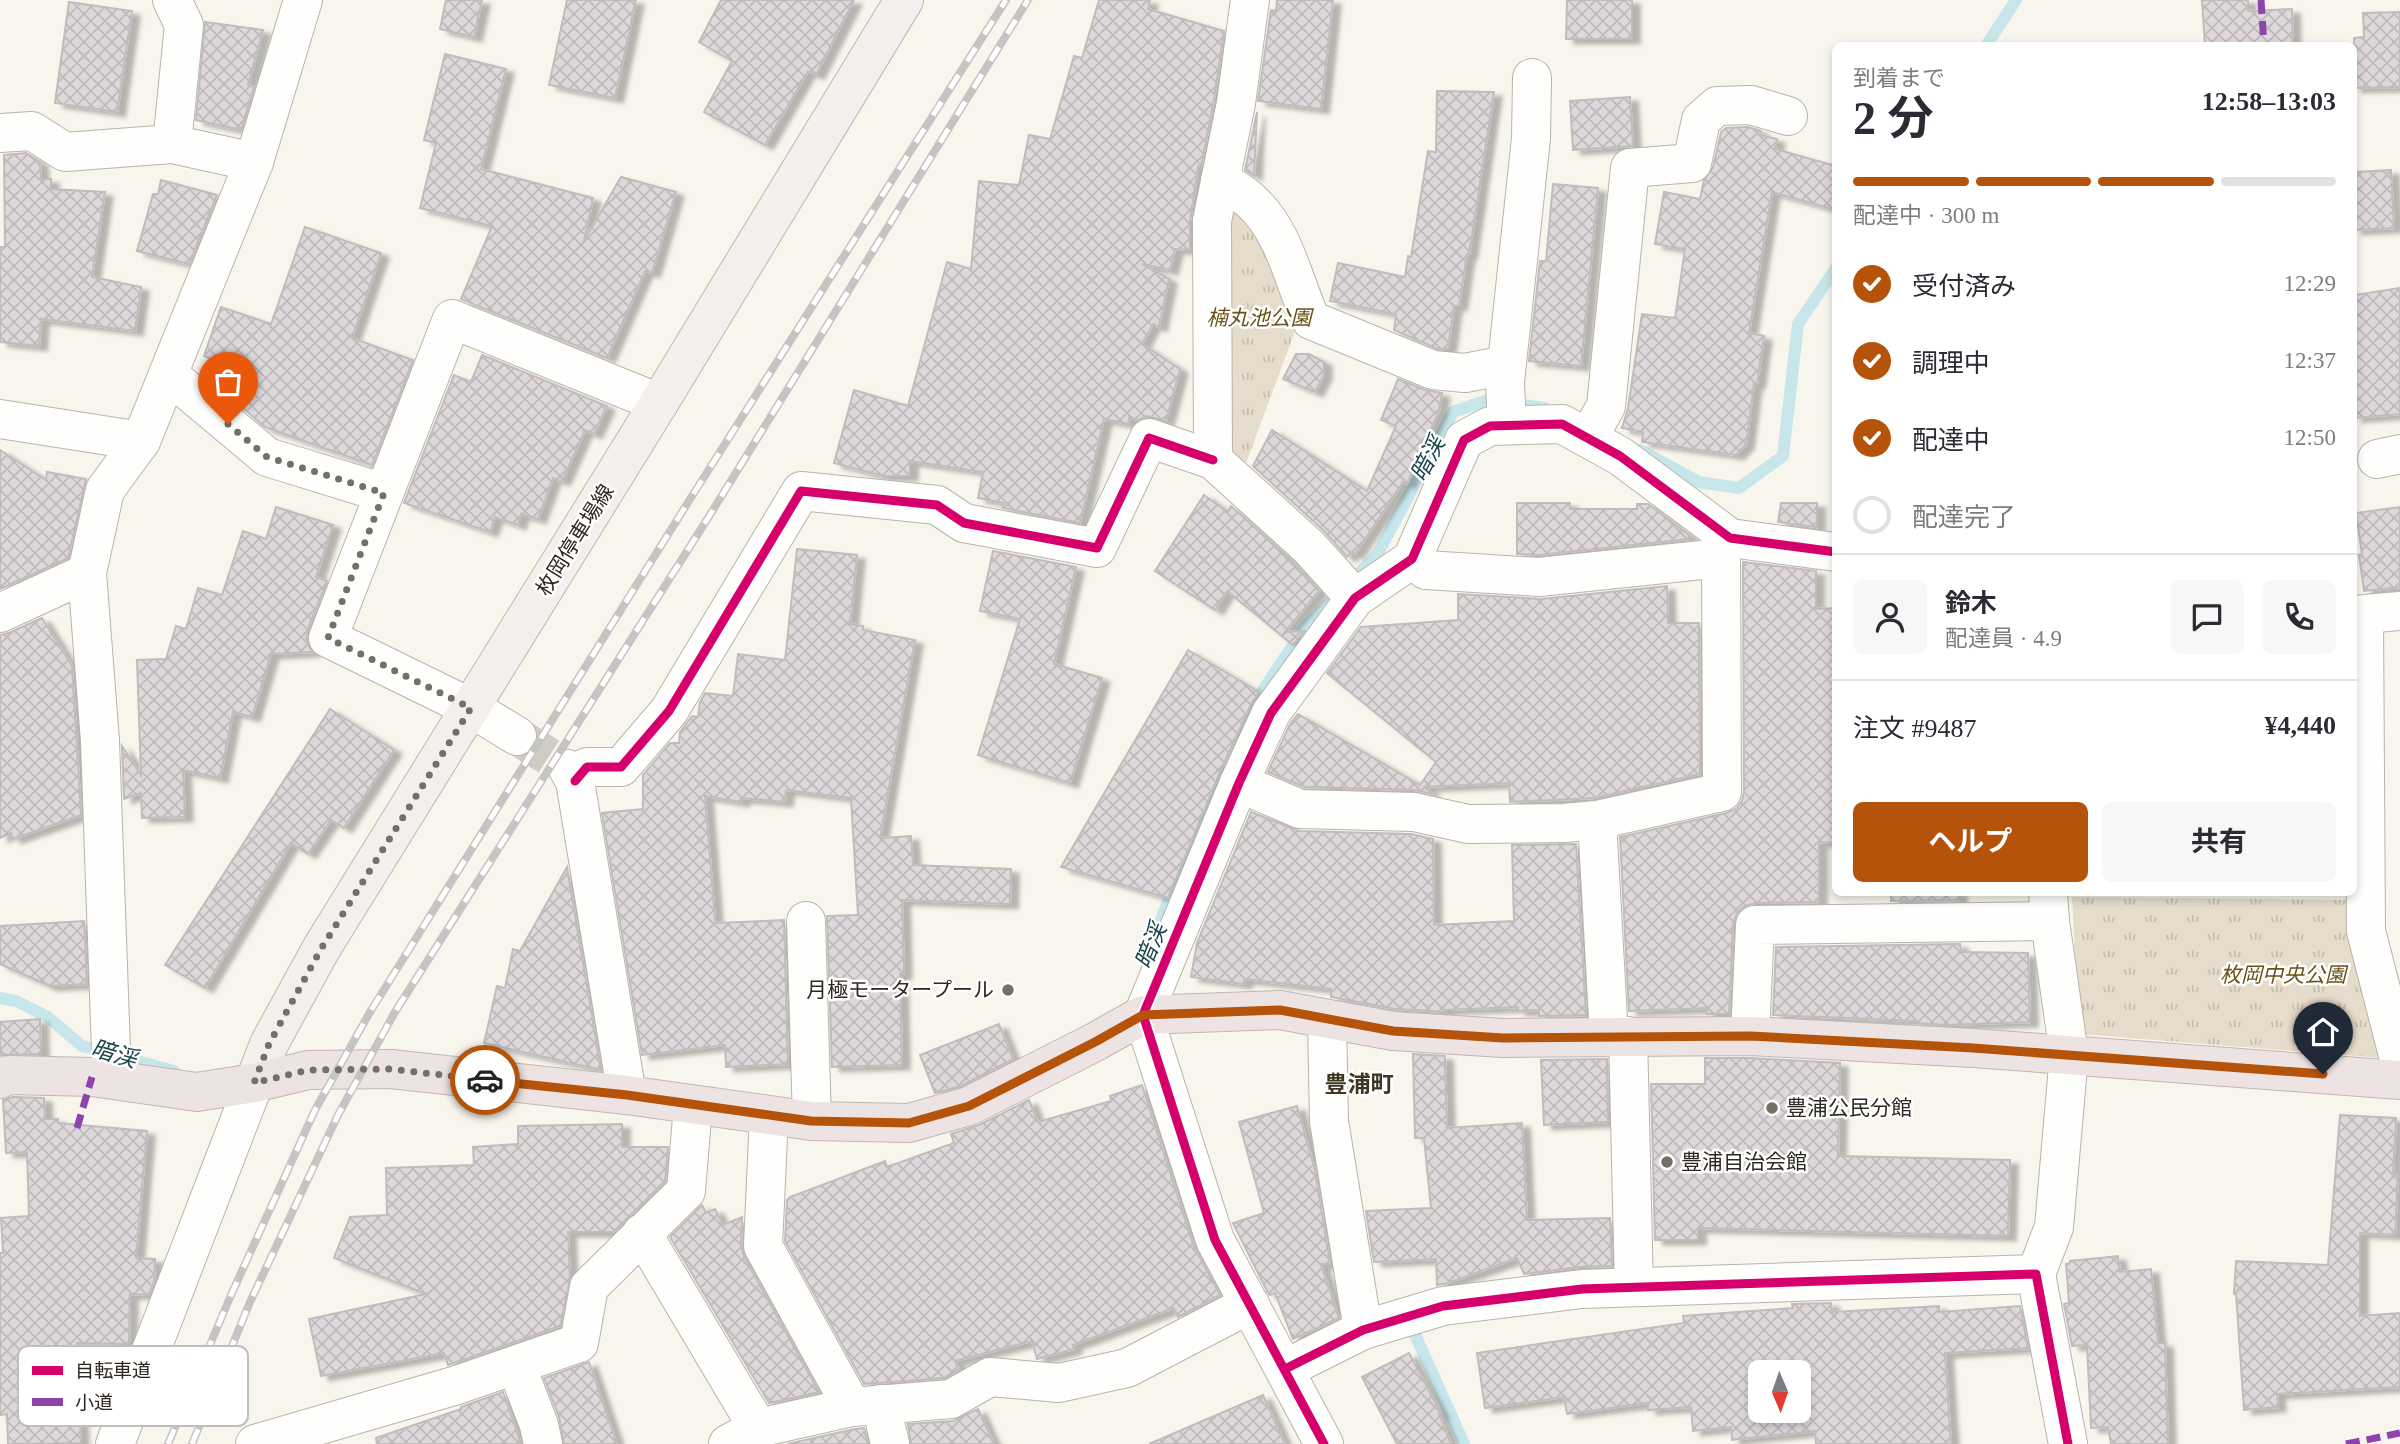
<!DOCTYPE html>
<html lang="ja">
<head>
<meta charset="utf-8">
<style>
	body { margin:0; font-family:"Times New Roman","Noto Sans JP",serif; background:#f7f7f7; color:#2b2b33; height:100vh; display:flex; flex-direction:column; font-size:26px; white-space:nowrap }
	* { box-sizing:border-box; margin:0 }
	p { font-size:23px; color:#7c7c81 }
	.icon { flex:none; width:38px; height:38px; fill:none; stroke:currentColor; stroke-width:2; stroke-linecap:round; stroke-linejoin:round }
	.map { position:relative; flex:1; overflow:hidden }
	.drawer { position:absolute; left:1832px; top:42px; width:525px; height:854px; display:flex; flex-direction:column; background:#fff; border-radius:10px; box-shadow:0 4px 10px #0003 }
	.drawer>* { flex:none }
	.needle { width:46px; rotate:178deg }
	.buttons { position:absolute; left:1748px; top:1360px; display:grid; gap:14px }
	.buttons a { display:grid; place-items:center; width:63px; height:63px; border-radius:10px; background:#fff; box-shadow:0 4px 10px #0003; font-size:35px }
	.pin { position:absolute; display:grid; place-items:center; width:60px; height:60px; color:#fff; margin:-72px -30px; border-radius:50% 50% 50% 0; rotate:-45deg; box-shadow:0 0 7px #0007 }
	.pin .icon { rotate:45deg }
	.courier { position:absolute; display:grid; place-items:center; width:70px; height:70px; margin:-35px; border:5px solid #b45309; border-radius:50%; background:#fff; color:#222; box-shadow:0 2px 9px #0007 }
	.headline em { font-style:normal; font-weight:700 }
	.headline div { display:flex; flex-direction:column-reverse }
	.headline { display:flex; align-items:center; justify-content:space-between; height:119px; padding:0 21px }
	h1 { font-size:46px; font-weight:700; line-height:52px }
	.bar { display:grid; grid-template-columns:repeat(4,1fr); gap:10px 7px; align-content:center; height:84px; padding:0 21px }
	.bar i { height:9px; border-radius:5px; background:#e1e1e2 }
	.bar .on { background:#b45309 }
	.bar p { grid-column:span 4 }
	.line { display:flex; align-items:center; gap:18px; padding:0 21px; border-top:2px solid #e1e1e2 }
	.line div { flex:1 }
	.round { display:grid; place-items:center; flex:none; width:74px; height:74px; border-radius:10px; background:#f7f7f7 }
	ol { padding:0 21px; list-style:none }
	li { display:flex; align-items:center; gap:21px; height:77px }
	li p { margin-inline-start:auto }
	li .icon { padding:7px; border-radius:50%; background:#b45309; color:#fff; stroke-width:4 }
	li:last-child { color:#7c7c81 }
	li i { width:38px; height:38px; border:4px solid #e1e1e2; border-radius:50% }
	.button { display:flex; gap:14px; margin-top:auto; padding:14px 21px }
	.button a { flex:1; height:80px; border-radius:10px; background:#b45309; color:#fff; font-size:28px; font-weight:700; line-height:80px; text-align:center }
	.button a+a { background:#f7f7f7; color:#2b2b33 }
	.map>svg:first-child { display:block }
	.grass { fill:url(#grass-tufts) }
	.lines { fill:none; stroke-linecap:round; stroke-linejoin:round }
	.stream { stroke:#c6e6ea; stroke-width:12 }
	.building { fill:url(#building-cross-hatch); stroke:#c0bcbc; stroke-width:2; fill-rule:evenodd; filter:url(#shadow) }
	.minor-tunnel { stroke:#cfccc4; stroke-width:38; stroke-dasharray:38 19; stroke-linecap:butt }
	.minor-casing { stroke:#b8b4ad; stroke-width:40 }
	.major-casing { stroke:#c1b6b3; stroke-width:40 }
	.highway-casing { stroke:#c1b6b3; stroke-width:40 }
	.minor { stroke:#fefefc; stroke-width:38 }
	.major { stroke:#f4eeed; stroke-width:38 }
	.highway { stroke:#ede3e3; stroke-width:38 }
	.rail-casing { stroke:#c5c4c2; stroke-width:8 }
	.rail { stroke:#fff; stroke-width:5; stroke-dasharray:16; stroke-linecap:butt }
	.quiet { stroke:#8e44ad; stroke-width:7; stroke-dasharray:14 7; stroke-linecap:butt }
	.cycleway-casing { stroke:#fff; stroke-width:13 }
	.cycleway { stroke:#d6006c; stroke-width:9 }
	.done { stroke:#747068; stroke-width:7; stroke-dasharray:0 12.6 }
	.route { stroke:#b45309; stroke-width:9 }
	.poi-dot { fill:#747068; stroke:#fff; stroke-width:2.5 }
	.labels { text-anchor:middle; dominant-baseline:central; stroke-width:5; stroke-linejoin:round; paint-order:stroke }
	.park-label { font-size:21px; font-style:italic; fill:#6b5117; stroke:#fff }
	.street-label { font-size:21px; fill:#2d2920; stroke:#fff }
	.poi-label { font-size:21px; fill:#2d2920; stroke:#fff; text-anchor:start }
	.water-label { font-size:23px; font-style:italic; fill:#18434a; stroke:#fff }
	.neighbourhood-label { font-size:23px; font-weight:bold; fill:#3f3522; stroke:#fff }
	.key { fill:#fff; stroke:#c0bfbc; stroke-width:2 }
	.key-label { font-size:19px; fill:#2d2920 }
</style>
</head>
<body>
<div class="map">
<svg width="2400" height="1444" viewBox="0 0 2400 1444">
	<defs>
		<pattern id="grass-tufts" width="24" height="20" patternUnits="userSpaceOnUse" patternTransform="scale(1.75)"><rect width="24" height="20" fill="#e5dccb"/><path d="M3 7l-1-3M5 7V3M7 7l1-3M15 17l-1-3M17 17v-4M19 17l1-3" fill="none" stroke="#c5bdae"/></pattern>
		<pattern id="building-cross-hatch" width="8" height="8" patternUnits="userSpaceOnUse" patternTransform="scale(1.75)"><rect width="8" height="8" fill="#ded8db"/><path d="M0 0l8 8M0 8l8-8" fill="none" stroke="#bfb9bc"/></pattern>
		<filter id="shadow"><feDropShadow dx="8" dy="4.5" stdDeviation="2" flood-color="#0004"/></filter>
	</defs>
	<rect width="100%" height="100%" fill="#f8f5ed"/>
	<g class="grass">
		<path d="M1232,194L1287,279L1294,334L1243,471L1225,439Z"/>
		<path d="M2072,897L2351,900L2383,1058L2079,1034Z"/>
	</g>
	<g class="lines">
		<g class="stream">
			<path d="M1986,46L2016,0"/>
			<path d="M1640,450L1699,482L1739,488L1783,456L1798,324L1836,268"/>
			<path d="M1351,581L1377,555L1453,412L1488,400L1545,408"/>
			<path d="M1236,731L1303,630L1333,599"/>
			<path d="M1146,958L1220,770"/>
			<path d="M0,998L16,1001L48,1017L82,1046L174,1071"/>
			<path d="M1403,1326L1413,1330L1464,1444"/>
		</g>
	</g>
	<g class="building">
		<path d="M446,0H482L474,37L440,29Z"/>
		<path d="M567,0H636L615,98L549,85Z"/>
		<path d="M721,0H854L816,75L808,71L765,145L704,112L732,61L699,42Z"/>
		<path d="M1099,0H1150L1148,9L1224,31L1214,99L1201,167L1198,166L1190,221V250L1175,249L1170,270L1142,264L1169,279L1159,327L1153,324L1142,344L1180,369L1166,421L1146,416L1138,420L1129,418L1128,424L1104,419L1080,523L1003,508L1004,503L978,498L983,472L910,461V476H883L834,463L854,390L908,406L947,262L971,269L979,181L1019,185L1029,135L1050,139L1074,56L1082,58Z"/>
		<path d="M1277,0H1333L1321,109L1258,101L1271,10L1276,11Z"/>
		<path d="M1567,0H1632V39H1566Z"/>
		<path d="M2202,0H2248V11L2292,9L2293,46H2205Z"/>
		<path d="M69,2L132,11L117,112L55,103Z"/>
		<path d="M2400,12V87L2354,88V38L2364,37L2363,13Z"/>
		<path d="M205,22L263,30L248,85L254,87L241,130L196,120Z"/>
		<path d="M445,54L506,69L481,169L593,198L584,241L621,177L676,192L652,273L645,271L607,358L461,299L492,226L420,208L436,143L424,140Z"/>
		<path d="M1437,91L1494,92L1469,255L1467,254L1459,306H1454L1448,349H1438L1394,330L1396,314L1330,301L1338,263L1405,277L1408,256L1411,257L1428,151L1436,152Z"/>
		<path d="M1630,97L1633,146L1573,150L1570,101Z"/>
		<path d="M1257,112L1254,176L1245,170Z"/>
		<path d="M1748,127L1761,131L1760,135L1777,139L1775,149L1836,166V210L1772,192L1749,333L1764,336L1757,384H1754L1746,444L1736,455L1642,442L1643,432L1622,428L1628,408L1642,314L1675,318L1685,249L1655,244L1664,192L1700,199L1704,180L1713,167L1721,132L1726,128Z"/>
		<path d="M26,153L40,162L41,179H51V189L105,192L92,277L141,287L135,331L41,319L39,346L0,342V247H5L4,155Z"/>
		<path d="M2391,170L2394,228L2354,230V172Z"/>
		<path d="M161,180L217,195L189,264L137,251L153,194H158Z"/>
		<path d="M1553,184L1598,188L1581,366L1529,361L1540,261H1546Z"/>
		<path d="M305,227L381,253L352,338L413,360L372,465L265,427L244,409L247,401L225,393L230,381L211,374L216,361L204,356L221,307L271,324Z"/>
		<path d="M2400,288V414L2354,418V295Z"/>
		<path d="M1296,354H1309L1324,362V375L1315,392L1283,379Z"/>
		<path d="M482,355L607,406L594,434L585,430L562,481L553,478L538,519L521,514L518,525L495,517L490,532L404,503L454,375L471,382Z"/>
		<path d="M1398,379L1425,390L1442,393L1439,411L1407,484L1403,482L1355,554L1352,552L1347,557L1324,531L1253,466L1272,430L1367,491L1396,426L1381,420Z"/>
		<path d="M0,450L46,480L47,472L86,479L68,558L0,589Z"/>
		<path d="M1204,495L1228,512L1231,506L1293,562L1319,591L1285,632L1304,631L1293,645L1227,591L1215,610L1155,571Z"/>
		<path d="M1517,503H1570V509H1637V504H1648L1689,535V539L1539,555L1517,554Z"/>
		<path d="M1781,503H1817V527L1778,522Z"/>
		<path d="M276,507L333,525L316,577L327,581L307,631L306,641L312,652L271,654L252,717L233,712L220,778L183,770L185,817L142,818L141,793L124,799L122,746L141,775L137,660L166,659L176,626L186,629L198,588L222,595L243,531L266,539Z"/>
		<path d="M2400,507V587L2364,591L2359,555L2362,554L2356,513Z"/>
		<path d="M797,549L857,555L850,624L863,626V630L915,640L880,838L911,836L913,865L1011,869L1010,904L902,900L904,974H900L902,1065L832,1067L827,916L858,915L851,798L786,790L785,802L742,798L741,802L705,796L715,920L717,923L784,920L788,1064L726,1067L725,1045L642,1055L602,813L643,809V775L670,743H679L680,732L692,716L698,717L700,702L705,693L733,696L738,654L785,660Z"/>
		<path d="M993,551L1076,567L1054,664L1102,678L1070,783L978,755L1020,619L980,611Z"/>
		<path d="M1743,562L1816,571V609L1836,608V843L1819,842V902L1755,903L1745,906L1737,913L1733,924L1729,1014H1707V1008L1629,1011L1620,837L1727,813L1736,809L1742,801L1744,792Z"/>
		<path d="M1667,586L1668,623H1699L1700,774L1594,798L1510,802L1509,783L1425,787L1432,794L1415,790L1305,787L1268,772L1290,724L1298,714L1420,785L1436,762L1327,673L1361,627L1458,620V594L1541,599Z"/>
		<path d="M42,618L72,666L81,815L13,839L11,833L0,838V635L9,633Z"/>
		<path d="M1188,650L1259,692L1251,704L1219,774L1168,898L1061,867Z"/>
		<path d="M330,709L394,750L344,828L331,820L308,854L291,843L205,988L165,965Z"/>
		<path d="M1251,812L1299,831L1411,834L1433,839L1434,925L1514,921L1512,845L1576,844L1586,1015L1539,1016V1010L1518,1011V1007L1445,1010V1012L1396,1009L1331,997V989L1245,979L1244,984L1191,977L1197,943Z"/>
		<path d="M567,867L601,1070L484,1043L497,986L505,988L513,949L520,951Z"/>
		<path d="M1891,892H1959V900L1891,901Z"/>
		<path d="M84,921L87,984L50,986L0,964V926Z"/>
		<path d="M1960,944L1961,952L2028,953L2030,1022L1946,1025L1915,1023V1021L1773,1015L1776,947Z"/>
		<path d="M40,1019L41,1054L0,1055V1022Z"/>
		<path d="M999,1024L1013,1059L961,1086L935,1093L920,1055Z"/>
		<path d="M1413,1054L1445,1056L1447,1128L1522,1123L1527,1220L1610,1218L1612,1266L1579,1267L1524,1274L1517,1258L1448,1283L1437,1285L1436,1259L1374,1262L1366,1211L1431,1208L1424,1138H1415Z"/>
		<path d="M1705,1058H1749L1840,1063L1838,1156L2010,1160L2008,1236L1698,1228V1240H1655L1651,1084H1705Z"/>
		<path d="M1607,1059L1608,1122L1544,1125L1541,1060Z"/>
		<path d="M1142,1085L1194,1247L1220,1295L1178,1317L1174,1308L1073,1345L1074,1349L1037,1359L1032,1341L955,1361L959,1369L944,1378L864,1384L785,1241L787,1200L790,1197L885,1161L887,1167L954,1143L951,1134L979,1125L1029,1100L1038,1122L1111,1101L1110,1096Z"/>
		<path d="M13,1097L44,1098L45,1119H58V1123L147,1131L136,1258L155,1259L154,1281L149,1295L130,1294L129,1344L77,1343L81,1443L8,1444L7,1414L0,1415V1253H3L1,1218L29,1216L27,1152L6,1153L3,1100Z"/>
		<path d="M1297,1106L1315,1170L1330,1264H1321L1339,1318L1293,1339L1275,1293L1270,1295L1267,1291L1233,1223L1264,1213L1239,1122Z"/>
		<path d="M2340,1115L2396,1118L2393,1174H2398L2395,1235L2360,1233V1316L2400,1313V1387L2277,1394L2278,1407L2244,1410L2236,1294H2234L2236,1261L2328,1265Z"/>
		<path d="M622,1124V1147H668L665,1181L613,1232H568L570,1279L560,1326L448,1365L444,1353L321,1376L309,1319L426,1294L334,1258L350,1217L387,1215L386,1168L474,1165L473,1147L518,1144V1126Z"/>
		<path d="M702,1205L706,1213L715,1209L723,1225L742,1217L741,1245L744,1257L819,1392L769,1403L670,1237Z"/>
		<path d="M2118,1256L2120,1272L2151,1269L2158,1343H2165L2168,1444H2111L2108,1427L2091,1428L2087,1345L2072,1346L2064,1304L2069,1303L2066,1264L2070,1263V1261Z"/>
		<path d="M1831,1303L1832,1312L1939,1306V1312L2020,1306L2028,1348L1945,1353L1951,1444H1816L1815,1431L1732,1440L1731,1427L1693,1431L1691,1407L1648,1410V1403L1567,1414L1564,1397L1485,1408L1477,1353L1684,1323L1683,1316L1793,1308L1792,1304ZM1760,1372H1799V1410H1760Z"/>
		<path d="M1409,1353L1441,1414H1439L1451,1444H1397L1362,1377Z"/>
		<path d="M589,1362L617,1444H564L559,1417L544,1378Z"/>
		<path d="M503,1392L521,1444H377L376,1438L461,1409V1407Z"/>
		<path d="M1263,1395L1285,1444H1149Z"/>
		<path d="M978,1409L994,1444H911L908,1424L953,1421Z"/>
		<path d="M864,1428L868,1444H787L855,1429Z"/>
	</g>
	<g class="lines">
		<path class="minor-tunnel" d="M517,736L568,769"/>
		<g class="minor-casing">
			<g id="minor">
				<path d="M172,0L184,25L172,144"/>
				<path d="M1250,0L1236,103L1212,221L1213,460L1309,547L1355,598"/>
				<path d="M0,133L32,131L65,152L172,144L254,162"/>
				<path d="M1220,180C1231,187 1243,193 1252,202C1285,233 1293,280 1311,320L1433,370L1465,373L1506,365"/>
				<path d="M168,374L267,457L384,493"/>
				<path d="M0,419L141,441"/>
				<path d="M1507,425L1505,382L1531,138L1532,78"/>
				<path d="M1588,438L1606,406L1630,168L1692,163L1701,120L1717,106L1751,105L1788,116"/>
				<path d="M2377,459L2400,454"/>
				<path d="M0,613L87,573"/>
				<path d="M2354,615L2400,611"/>
				<path d="M2364,616L2366,931L2400,1063"/>
				<path d="M517,736L471,708L328,638L452,319L659,403"/>
				<path d="M568,769L575,781L627,1095"/>
				<path d="M575,781L587,767H621L669,711L801,491L937,505L964,523L1097,548L1149,438L1213,460"/>
				<path d="M1239,783L1300,809L1414,812L1468,824L1564,823L1597,820L1722,792L1721,558L1539,577L1426,570L1412,559"/>
				<path d="M1597,820L1609,1037"/>
				<path d="M806,921L812,1121"/>
				<path d="M1327,1019L1329,1121L1363,1330"/>
				<path d="M1628,1036L1634,1287"/>
				<path d="M1750,1036L1755,925L2050,921"/>
				<path d="M112,1079L100,741L87,573L105,490L141,441L254,162L303,0"/>
				<path d="M769,1116L763,1246L852,1407"/>
				<path d="M642,1233L758,1428L852,1407L951,1399L990,1377L1059,1383L1127,1368L1250,1304"/>
				<path d="M2036,1274L2054,1227L2069,1055L2050,921L2048,892"/>
				<path d="M516,1365L539,1425L543,1444"/>
				<path d="M1285,1369L1363,1330L1443,1306L1582,1289L2036,1274L2068,1444"/>
				<path d="M881,1404L890,1444"/>
				<path d="M115,1444L254,1083"/>
				<path d="M255,1444L457,1385L579,1343L589,1287L686,1191L693,1105"/>
				<path d="M728,1444L758,1428"/>
				<path d="M1324,1444L1215,1240L1143,1015L1239,783L1271,713L1355,598L1412,559L1464,440L1490,426L1562,424L1620,456L1730,538L1836,552"/>
			</g>
		</g>
		<g class="major-casing">
			<path id="major" d="M254,1083L269,1044L321,949L659,403L904,0"/>
		</g>
		<g class="highway-casing">
			<path id="highway" d="M0,1079L8,1075L92,1077L197,1092L254,1083L308,1070L391,1069L627,1095L812,1121L909,1123L969,1106L1095,1042L1143,1015L1280,1010L1393,1031L1503,1038L1750,1036L1973,1048L2400,1080"/>
		</g>
		<use href="#minor" class="minor"/>
		<use href="#major" class="major"/>
		<use href="#highway" class="highway"/>
		<g class="rail-casing">
			<g id="rail">
				<path d="M168,1444L231,1295L315,1110L370,1012L687,504L1006,0"/>
				<path d="M192,1444L250,1302L338,1115L395,1012L708,518L1028,0"/>
			</g>
		</g>
		<use href="#rail" class="rail"/>
		<g class="quiet">
			<path d="M2261,0L2264,46"/>
			<path d="M77,1128L92,1077"/>
			<path d="M2346,1444L2400,1433"/>
		</g>
		<g class="cycleway-casing">
			<g id="cycleway">
				<path d="M575,781L587,767H621L669,711L801,491L937,505L964,523L1097,548L1149,438L1213,460"/>
				<path d="M1285,1369L1363,1330L1443,1306L1582,1289L2036,1274L2068,1444"/>
				<path d="M1324,1444L1215,1240L1143,1015L1239,783L1271,713L1355,598L1412,559L1464,440L1490,426L1562,424L1620,456L1730,538L1836,552"/>
			</g>
		</g>
		<use href="#cycleway" class="cycleway"/>
	</g>
	<g class="lines">
		<path class="done" d="M228,424L267,457L384,493L328,638L471,708L321,949L269,1044L254,1083L308,1070L391,1069L485,1080"/>
		<path class="route" d="M485,1080L627,1095L811,1121L909,1123L969,1106L1095,1042L1143,1015L1280,1010L1393,1031L1503,1038L1750,1036L1973,1048L2323,1074"/>
	</g>
	<g class="poi-dot">
		<circle cx="1008" cy="990" r="7"/>
		<circle cx="1772" cy="1108" r="7"/>
		<circle cx="1667" cy="1162" r="7"/>
	</g>
	<g class="labels">
		<g class="park-label">
			<text x="1259" y="318">楠丸池公園</text>
			<text x="2283" y="975">枚岡中央公園</text>
		</g>
		<g class="street-label">
			<text transform="translate(575 540) rotate(-58)">枚岡停車場線</text>
		</g>
		<g class="poi-label">
			<text x="994" y="990" text-anchor="end">月極モータープール</text>
			<text x="1786" y="1108">豊浦公民分館</text>
			<text x="1681" y="1162">豊浦自治会館</text>
		</g>
		<g class="water-label">
			<text transform="translate(1428 459) rotate(-62)">暗渓</text>
			<text transform="translate(1151 946) rotate(-68)">暗渓</text>
			<text transform="translate(114 1054) rotate(16)">暗渓</text>
		</g>
		<g class="neighbourhood-label">
			<text x="1359" y="1084">豊浦町</text>
		</g>
	</g>
	<rect x="18" y="1346" width="230" height="80" rx="10" class="key"/>
	<rect x="32" y="1366" width="31" height="9" fill="#d6006c"/>
	<rect x="32" y="1398" width="31" height="8" fill="#8e44ad"/>
	<g class="key-label">
		<text x="75" y="1377">自転車道</text>
		<text x="75" y="1409">小道</text>
	</g>
</svg>
<div class="buttons">
<a><svg class="needle" viewBox="-14 -14 28 28"><path d="M0-13l5 13h-10z" fill="#e53935"/><path d="M0 13l5-13h-10z" fill="#7c7c81"/></svg></a>
</div>
<div class="pin" style="left:228px;top:424px;background:#ea580c"><svg class="icon" aria-label="bag" viewBox="0 0 24 24"><path d="M5 8h14l-1 12H6zM9 8a3 3 0 0 1 6 0"/></svg></div>
<div class="pin" style="left:2323px;top:1074px;background:#1f2937"><svg class="icon" aria-label="home" viewBox="0 0 24 24"><path d="M3 11l9-7 9 7M6 9v11h12V9"/></svg></div>
<div class="courier" style="left:485px;top:1080px"><svg class="icon" aria-label="car" viewBox="0 0 24 24"><path d="M5 17H2v-5l4-1 3-4h7l3 4 3 1v5h-3M9 17h6M6 11h13"/><circle cx="7" cy="17" r="2"/><circle cx="17" cy="17" r="2"/></svg></div>
<section class="drawer">
<div class="headline"><div><h1>2 分</h1><p>到着まで</p></div><em>12:58–13:03</em></div>
<div class="bar"><i class="on"></i><i class="on"></i><i class="on"></i><i></i><p>配達中 · 300 m</p></div>
<ol>
<li><svg class="icon" aria-label="check" viewBox="0 0 24 24"><path d="M5 12l5 5 9-10"/></svg>受付済み<p>12:29</p></li>
<li><svg class="icon" aria-label="check" viewBox="0 0 24 24"><path d="M5 12l5 5 9-10"/></svg>調理中<p>12:37</p></li>
<li><svg class="icon" aria-label="check" viewBox="0 0 24 24"><path d="M5 12l5 5 9-10"/></svg>配達中<p>12:50</p></li>
<li><i></i>配達完了</li>
</ol>
<div class="line" style="height:126px"><a class="round"><svg class="icon" aria-label="person" viewBox="0 0 24 24"><circle cx="12" cy="8" r="4"/><path d="M4 21q1-7 8-7t8 7"/></svg></a><div><b>鈴木</b><p>配達員 · 4.9</p></div><a class="round"><svg class="icon" aria-label="chat" viewBox="0 0 24 24"><path d="M4 5h16v11H9l-5 4z"/></svg></a><a class="round"><svg class="icon" aria-label="phone" viewBox="0 0 24 24"><path d="M5 4h4l2 5-3 2q2 4 5 5l2-3 5 2v4C11 20 4 13 5 4z"/></svg></a></div>
<div class="line" style="height:91px"><div>注文 #9487</div><b>¥4,440</b></div>
<div class="button"><a>ヘルプ</a><a>共有</a></div>
</section>
</div>
</body>
</html>
